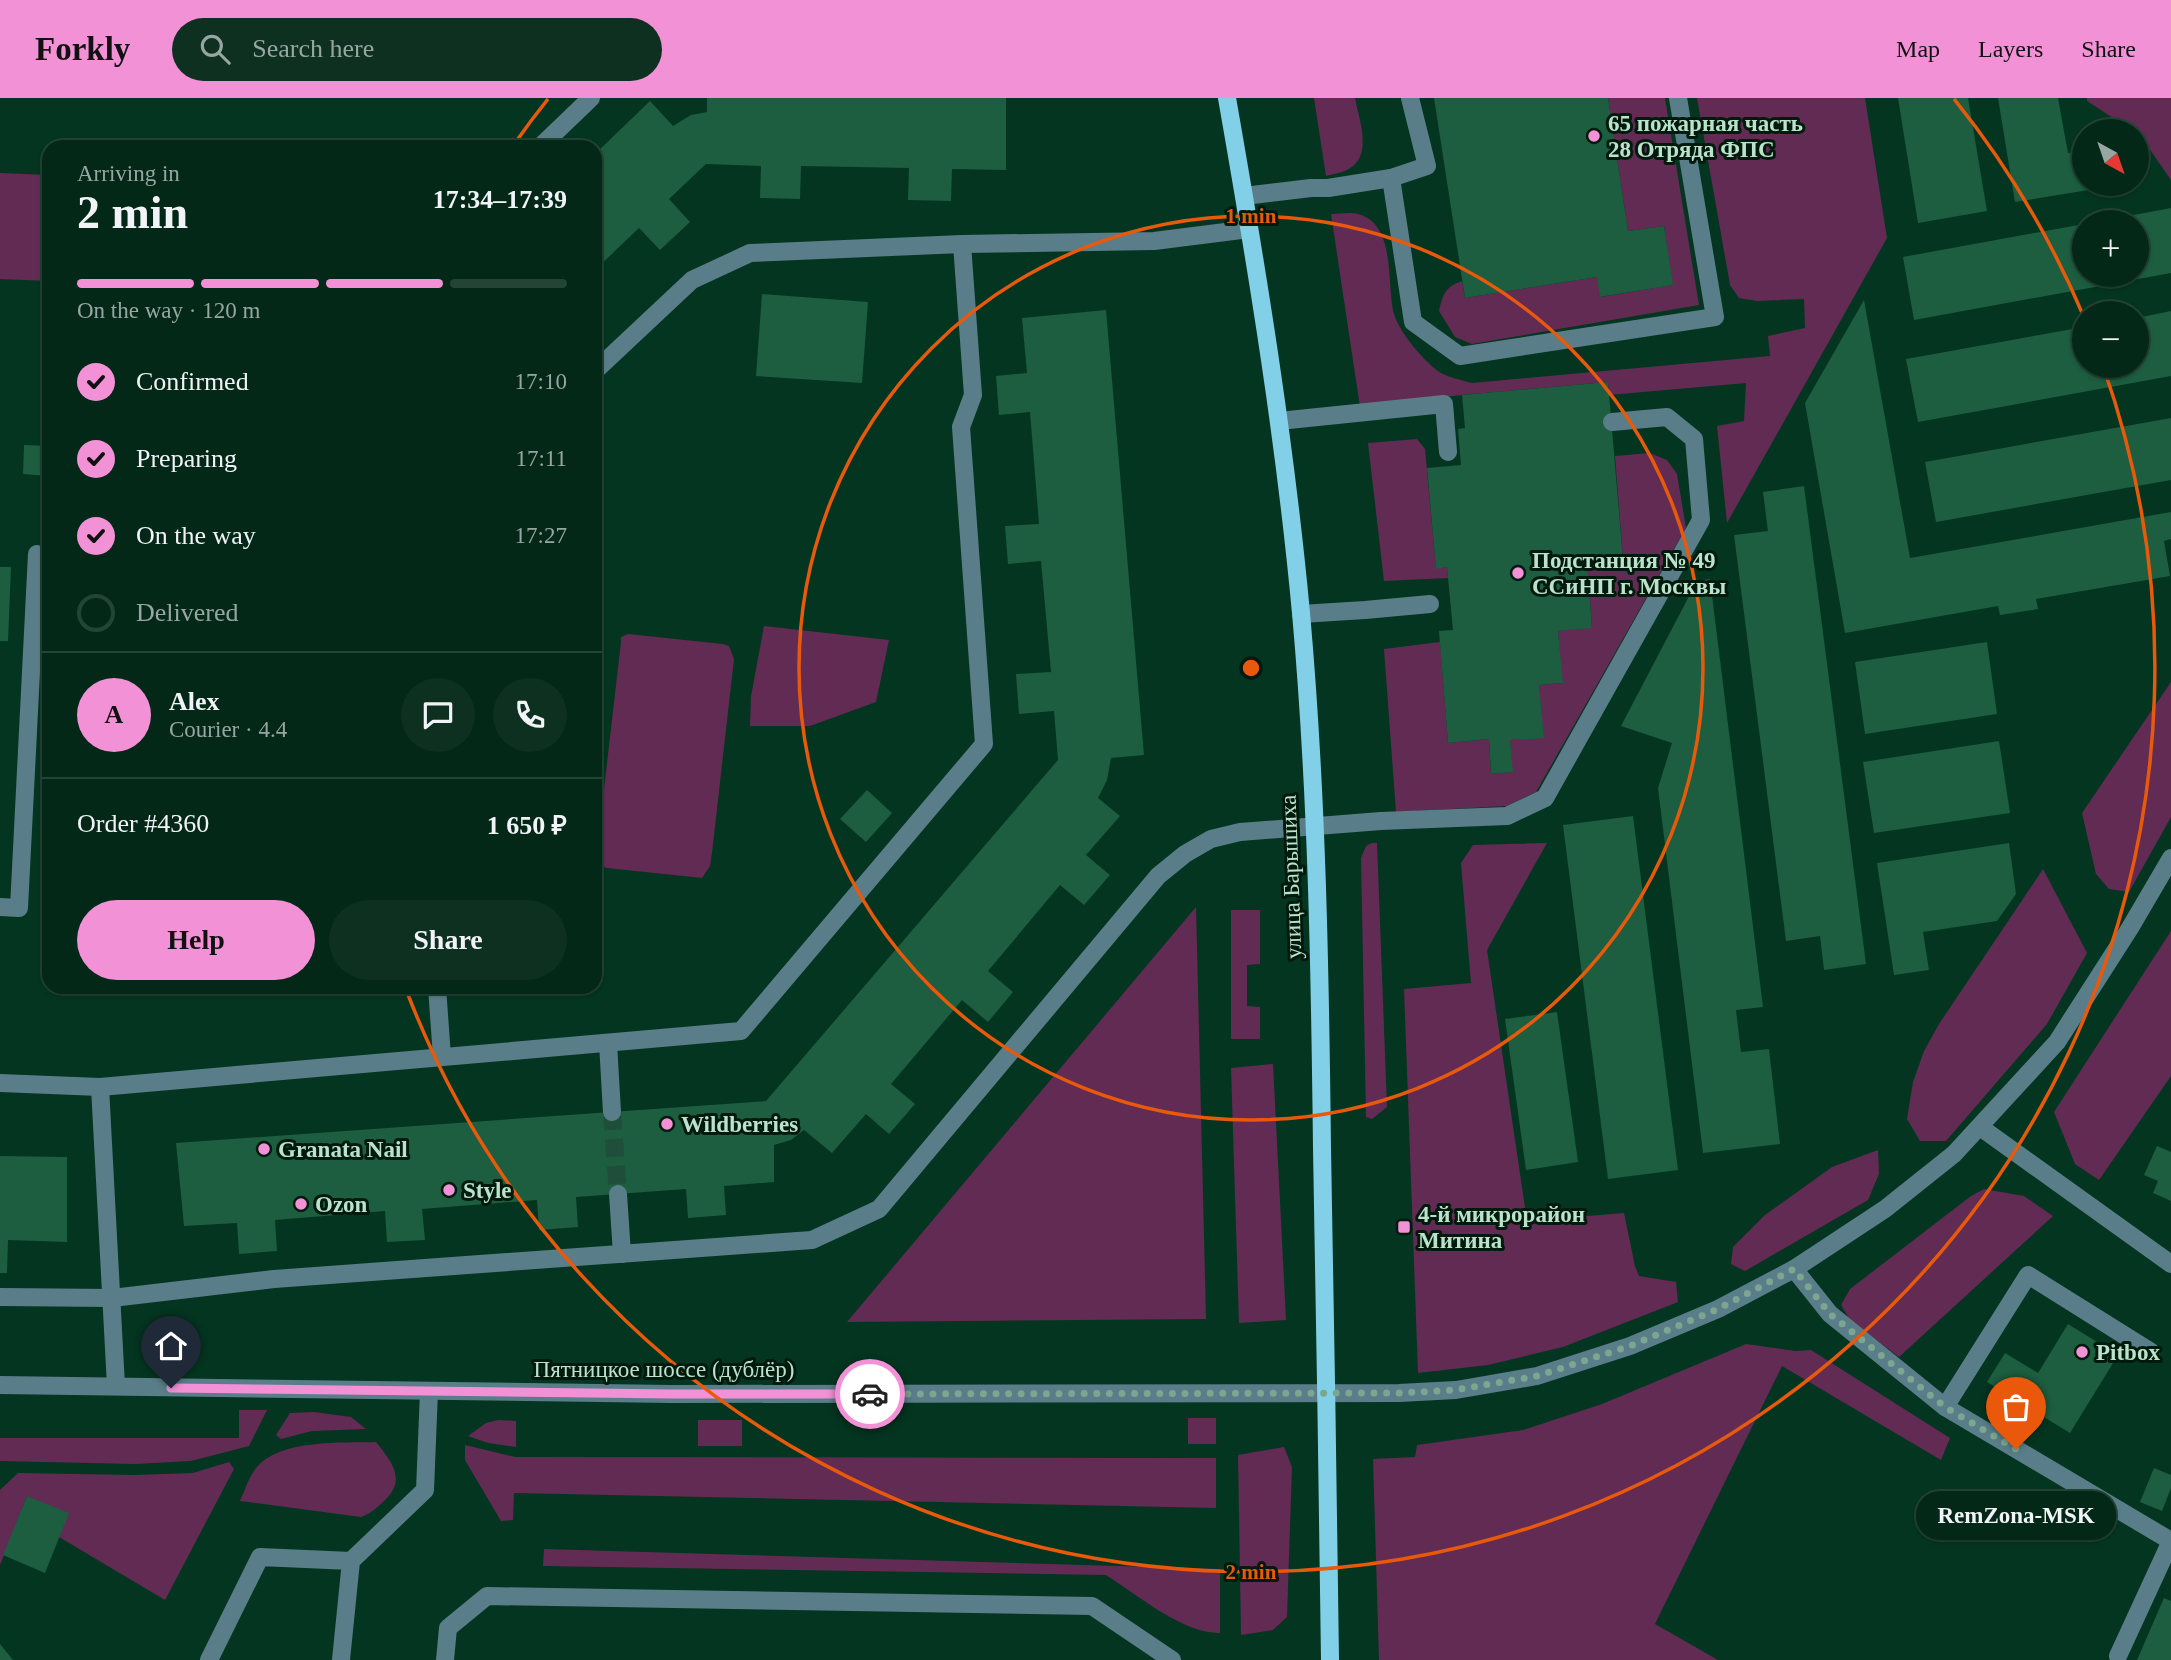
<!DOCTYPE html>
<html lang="en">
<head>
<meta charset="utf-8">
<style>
	body { margin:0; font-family:"Times New Roman",serif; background:#0d3021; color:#f1f3f6; height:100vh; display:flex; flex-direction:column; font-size:26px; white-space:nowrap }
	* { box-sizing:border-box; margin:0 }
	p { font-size:23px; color:#97a6a2 }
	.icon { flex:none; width:38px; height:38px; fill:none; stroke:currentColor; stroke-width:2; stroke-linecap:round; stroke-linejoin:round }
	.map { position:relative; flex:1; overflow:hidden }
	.details { position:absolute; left:42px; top:42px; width:560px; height:854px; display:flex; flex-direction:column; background:#032818; border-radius:21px; box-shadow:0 2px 5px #0004,0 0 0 2px #244437 }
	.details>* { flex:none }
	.needle { width:46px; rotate:140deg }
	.fabs { position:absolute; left:2072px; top:21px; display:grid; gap:14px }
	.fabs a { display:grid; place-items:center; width:77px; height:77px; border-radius:50%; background:#032818; box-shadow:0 2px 5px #0004,0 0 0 2px #244437; font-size:35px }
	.pin { position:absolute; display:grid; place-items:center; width:60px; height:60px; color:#fff; margin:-72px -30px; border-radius:50% 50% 50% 0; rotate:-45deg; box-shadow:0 0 7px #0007 }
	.pin .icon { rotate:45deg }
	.courier { position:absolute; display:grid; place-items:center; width:70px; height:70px; margin:-35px; border:5px solid #f391d6; border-radius:50%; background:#fff; color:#222; box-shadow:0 2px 9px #0007 }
	.bubble { position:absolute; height:49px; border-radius:24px; background:#032818; box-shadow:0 2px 5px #0004,0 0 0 2px #244437; font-size:23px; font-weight:700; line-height:49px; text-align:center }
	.head em { font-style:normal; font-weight:700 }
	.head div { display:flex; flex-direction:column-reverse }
	.head { display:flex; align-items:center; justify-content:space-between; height:119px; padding:0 35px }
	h1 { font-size:46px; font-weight:700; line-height:52px }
	.bar { display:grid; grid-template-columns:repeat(4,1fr); gap:10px 7px; align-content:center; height:84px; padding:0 35px }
	.bar i { height:9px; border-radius:5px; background:#244437 }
	.bar .on { background:#f391d6 }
	.bar p { grid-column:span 4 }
	.line { display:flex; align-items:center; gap:18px; padding:0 35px; border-top:2px solid #244437 }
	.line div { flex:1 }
	.round { display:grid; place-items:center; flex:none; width:74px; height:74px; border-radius:37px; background:#0d3021 }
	ol { padding:0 35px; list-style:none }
	li { display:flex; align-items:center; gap:21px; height:77px }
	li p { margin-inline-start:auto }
	li .icon { padding:7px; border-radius:50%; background:#f391d6; color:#111; stroke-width:4 }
	li:last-child { color:#97a6a2 }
	li i { width:38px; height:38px; border:4px solid #244437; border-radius:50% }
	.primary-button { display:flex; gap:14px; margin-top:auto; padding:14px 35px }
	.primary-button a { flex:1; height:80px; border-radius:42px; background:#f391d6; color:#111; font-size:28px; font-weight:700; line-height:80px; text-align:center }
	.primary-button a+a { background:#0d3021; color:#f1f3f6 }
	header { display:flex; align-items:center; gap:42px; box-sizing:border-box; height:98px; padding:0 35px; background:#f391d6; color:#111 }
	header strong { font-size:33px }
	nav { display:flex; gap:38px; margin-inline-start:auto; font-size:24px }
	.search { width:490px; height:63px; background:#0d3021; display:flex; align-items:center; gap:18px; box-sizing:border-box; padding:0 24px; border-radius:38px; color:#97a6a2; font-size:26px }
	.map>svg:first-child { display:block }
	.green { fill:#622b53 }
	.building { fill:#1c5e3f }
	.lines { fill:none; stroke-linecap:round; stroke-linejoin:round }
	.minor-tunnel { stroke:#1f4f3a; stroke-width:18; stroke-dasharray:18 9; stroke-linecap:butt }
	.minor { stroke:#597e89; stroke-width:18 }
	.major { stroke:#82d0e7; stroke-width:18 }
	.done { stroke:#7ba68f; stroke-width:7; stroke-dasharray:0 12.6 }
	.route { stroke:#f391d6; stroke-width:9 }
	.ring { fill:none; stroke:#e8590c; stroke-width:3.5 }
	.poi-dot { fill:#f391d6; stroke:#011a0d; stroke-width:2.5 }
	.labels { text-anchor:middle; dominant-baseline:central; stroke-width:6; stroke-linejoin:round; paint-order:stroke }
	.poi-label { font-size:23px; font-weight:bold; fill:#bbe3cb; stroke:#011a0d; text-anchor:start }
	.street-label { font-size:23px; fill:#bbe3cb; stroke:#011a0d }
	.centre { fill:#e8590c; stroke:#011a0d; stroke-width:3.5 }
	.ring-label { font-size:21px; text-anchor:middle; font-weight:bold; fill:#e8590c; stroke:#011a0d; stroke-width:6; stroke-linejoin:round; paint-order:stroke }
</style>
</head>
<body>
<header>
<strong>Forkly</strong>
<div class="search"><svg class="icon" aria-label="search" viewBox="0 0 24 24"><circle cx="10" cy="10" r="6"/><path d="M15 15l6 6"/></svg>Search here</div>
<nav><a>Map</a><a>Layers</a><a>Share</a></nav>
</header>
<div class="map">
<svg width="2171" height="1562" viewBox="0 0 2171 1562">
	<rect width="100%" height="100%" fill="#043520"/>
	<g class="green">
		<path d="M1314,0H1355C1359,22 1374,59 1347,72C1341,75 1332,76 1326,78Z"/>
		<path d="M1608,0H1665L1699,207L1472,246L1455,239L1439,213C1443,196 1445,189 1462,183L1465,200L1597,179L1601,199L1672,187L1664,128L1628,133Z"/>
		<path d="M1697,0H1865L1887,140L1727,425L1717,328L1744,323L1746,285L1609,297L1608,284L1462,297L1360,309L1331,116C1340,116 1350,114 1358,116C1397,126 1386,187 1394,216C1399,234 1426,266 1441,275C1450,280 1462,282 1472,285L1770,258L1768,238L1805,230L1804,201L1757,203L1739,200L1730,187Z"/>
		<path d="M2087,0H2171V82L2137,33H2133L2087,3Z"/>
		<path d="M0,75L49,77V183L0,181Z"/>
		<path d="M1417,341L1425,351L1436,470L1447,469L1448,480L1384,483L1368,345Z"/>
		<path d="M1650,355L1667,362L1677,376L1686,430L1536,694L1507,708L1396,714L1384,551L1440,544L1448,645L1489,641L1491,676L1512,674L1510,642L1543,639L1539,587L1562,585L1558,533L1592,529L1587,464L1623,461L1615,358Z"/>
		<path d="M764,528L889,542L876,604L810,628H750L751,598Z"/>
		<path d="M628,536L723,546L729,548L734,561L712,755L710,768L702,780L607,770L601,768L596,760L621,544V539Z"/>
		<path d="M2171,584V719L2129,794L2109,791L2096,776L2082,715Z"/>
		<path d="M1372,745H1377L1387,1009L1372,1021L1366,1019L1361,760L1366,748Z"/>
		<path d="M1547,745L1487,852L1527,1123L1624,1115L1635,1168L1639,1178L1676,1184L1678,1204L1563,1249L1488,1267L1418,1275L1404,891L1471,885L1461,765L1473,747Z"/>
		<path d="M2043,771L2087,855L2047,926L1946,1043H1920L1907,1021L1913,984L1924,953L1939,926Z"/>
		<path d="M1196,809L1206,1221L847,1224Z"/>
		<path d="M1231,812H1260V866L1247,867V908L1260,909V941H1231Z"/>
		<path d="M2171,833V978L2099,1082L2075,1066L2054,1014Z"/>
		<path d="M1273,966L1286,1222L1239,1225L1231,970Z"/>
		<path d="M1878,1052L1879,1076L1868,1102L1745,1173L1731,1166L1733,1149L1765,1117L1832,1069Z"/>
		<path d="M1984,1091L2024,1098L2053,1118L1899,1259L1850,1222L1841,1207L1850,1191L1971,1098Z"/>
		<path d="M1746,1246L1795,1253L1811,1252L1950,1340L1941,1362L1782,1268L1655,1526L1718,1562H1379L1373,1361L1415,1359L1417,1347L1523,1332L1602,1306Z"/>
		<path d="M239,1312H267L249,1348L191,1363L135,1366L0,1363V1340H239Z"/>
		<path d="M314,1314L351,1319L366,1331L312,1333L281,1341L276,1337L290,1315Z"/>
		<rect x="1188" y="1320" width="28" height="26"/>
		<path d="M498,1322L516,1323V1349L488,1345L468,1338L486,1325Z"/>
		<rect x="698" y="1322" width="44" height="26"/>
		<path d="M376,1344C392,1364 407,1382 384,1403C376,1411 371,1415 361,1419L240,1403C245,1392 249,1378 257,1369C280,1341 343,1345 376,1344Z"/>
		<path d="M465,1347L515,1359L1216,1360V1410L514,1395L513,1422L501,1423L465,1362Z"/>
		<path d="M1284,1349L1292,1369L1287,1519L1273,1532L1241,1537L1238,1357Z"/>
		<path d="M229,1364L234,1371L165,1502L59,1439L27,1398L0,1467V1392L18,1375L135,1377L193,1375Z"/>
		<path d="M544,1451L1220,1471V1535C1183,1536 1138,1497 1106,1477L543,1468Z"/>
	</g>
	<g class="building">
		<path d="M707,0H1006V72L952,71L951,103L908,102L909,70L801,68L800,101L760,100L761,68L706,66L669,101L690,124L660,152L639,130L595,172V56L650,3L673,28L691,17L707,14Z"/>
		<path d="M1434,0H1608L1628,133L1664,128L1673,187L1600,199L1597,179L1465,200Z"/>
		<path d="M1898,0H1968L1987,113L1918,125Z"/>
		<path d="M1998,0H2058L2068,55L2084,52V86L2119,87L2015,104Z"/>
		<path d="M2171,110V175L1914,222L1903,159L2084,126V177H2137V124L2102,123Z"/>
		<path d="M762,196L868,204L862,285L756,278Z"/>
		<path d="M1864,202L1910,460L2171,414V441L2164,443L2170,478L2036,501L2038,511L2000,517L1998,508L1845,535L1805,305Z"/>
		<path d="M1106,212L1144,657L1111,660L1107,682L1098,700L1120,718L1086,757L1110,777L1084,807L1060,787L988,873L1013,894L988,924L962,902L891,986L915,1006L889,1036L866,1016L832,1055L804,1032L791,1042L774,1047V1084L724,1088L726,1117L688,1120L686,1091L576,1099L578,1129L539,1132L537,1102L422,1111L425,1142L387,1144L385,1113L275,1122L277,1153L239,1156L237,1125L184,1128L176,1045L766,1003L1058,662L1054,613L1019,616L1016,576L1051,574L1041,463L1008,466L1005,428L1039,426L1030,314L999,317L996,278L1027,275L1022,220Z"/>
		<path d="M2171,213V278L1918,324L1906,261L2084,229V268H2137V220Z"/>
		<path d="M1608,284L1623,461L1587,464L1592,530L1558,533L1563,585L1539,587L1544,640L1510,642L1513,674L1491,676L1489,641L1448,645L1439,533L1453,532L1447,469L1436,471L1427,370L1461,367L1458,331L1465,330L1462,297Z"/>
		<path d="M2171,320V382L1936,424L1925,364Z"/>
		<path d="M24,347L49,348V378L23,376Z"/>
		<path d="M1804,388L1866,866L1824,872L1820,838L1786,843L1734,437L1768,433L1763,394Z"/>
		<path d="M0,469H11L8,543H0Z"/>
		<path d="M1710,481L1763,909L1736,912L1741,954L1769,951L1780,1046L1703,1055L1658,690L1672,645L1621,628L1697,483Z"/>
		<path d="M1987,544L1997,616L1865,636L1855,564Z"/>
		<path d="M1999,643L2010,715L1874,735L1863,664Z"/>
		<path d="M867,692L892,715L866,744L840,721Z"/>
		<path d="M1633,718L1678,1072L1608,1081L1563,727Z"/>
		<path d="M2009,745L2016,796L1997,823L1923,834L1929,872L1894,877L1877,765Z"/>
		<path d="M1557,914L1578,1064L1526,1072L1505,921Z"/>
		<path d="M2157,1048L2171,1054V1103L2153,1095L2158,1083L2144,1077Z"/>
		<path d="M0,1058L67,1059V1144L8,1142L7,1175H0Z"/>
		<path d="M2068,1226L2118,1257L2070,1335L1987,1284L2005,1255L2038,1275Z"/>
		<path d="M2154,1370L2171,1377V1390L2162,1413L2140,1404Z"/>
		<path d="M27,1398L69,1415L45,1475L3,1457Z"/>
		<path d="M2164,1500L2171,1503V1562H2137Z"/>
		<path d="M0,1546L13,1562H0Z"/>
	</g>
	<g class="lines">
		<path class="minor-tunnel" d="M612,1014L618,1096"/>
		<g class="minor">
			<path d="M540,49L591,0"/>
			<path d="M1391,80L1413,224L1460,258L1715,219L1678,0"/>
			<path d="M1244,98L1311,90H1328L1391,80L1427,68L1410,0"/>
			<path d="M595,273L692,182L750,155L962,146L1154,143L1249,131"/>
			<path d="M1279,323L1444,306L1448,354"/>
			<path d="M1301,516L1365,512L1430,506"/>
			<path d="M0,809L19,810L37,456"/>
			<path d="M437,889L442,959"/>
			<path d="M608,945L612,1014"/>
			<path d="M0,985L100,989"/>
			<path d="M1980,1029L2171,1166"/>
			<path d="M618,1096L622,1156"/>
			<path d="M1794,1171L1830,1216L1945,1309L2171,1443"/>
			<path d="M0,1199L112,1200L274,1181L812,1142L879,1111L1158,778L1185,756L1211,741L1240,734L1381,723L1507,718L1545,700L1701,422L1694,341L1667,319L1612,324"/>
			<path d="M0,1287L672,1296L1399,1295L1456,1292L1537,1278L1630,1248L1718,1211L1794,1171L1885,1111L1954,1056L2057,944L2130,830L2171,760"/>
			<path d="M116,1288L100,989L741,933L984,646L961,329L973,297L962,146"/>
			<path d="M1945,1309L2028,1177L2151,1254"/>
			<path d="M2118,1558L2171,1443"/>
			<path d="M209,1562L260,1459L351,1463"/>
			<path d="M341,1562L351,1463L425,1392L429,1293"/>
			<path d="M445,1562L448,1530L487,1498L1092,1508L1172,1562"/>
		</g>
		<path class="major" d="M1227,0C1257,171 1285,342 1301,515C1317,693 1320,871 1322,1050C1325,1221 1328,1391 1330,1562"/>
	</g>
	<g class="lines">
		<path class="done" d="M870,1296L1399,1295L1455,1292L1537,1278L1630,1248L1718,1211L1794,1171L1830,1216L1945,1309L2016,1351"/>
		<path class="route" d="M171,1290L672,1296H870"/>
	</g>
	<g class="ring">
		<circle cx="1251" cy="570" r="452"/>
		<path d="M515 45A904 904 0 0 1 548 1M1954 1A904 904 0 0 1 2083 217M2103 268A904 904 0 0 1 407 894"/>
	</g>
	<g class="poi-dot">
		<circle cx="1594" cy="38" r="7"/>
		<circle cx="1518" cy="475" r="7"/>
		<circle cx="667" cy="1026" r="7"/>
		<circle cx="264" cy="1051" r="7"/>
		<circle cx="449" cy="1092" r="7"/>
		<circle cx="301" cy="1106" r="7"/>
		<rect x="1397" y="1122" width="14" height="14" rx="3.5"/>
		<circle cx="2082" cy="1254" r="7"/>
	</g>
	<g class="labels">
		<g class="poi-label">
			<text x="1608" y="25">65 пожарная часть<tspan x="1608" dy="26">28 Отряда ФПС</tspan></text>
			<text x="1532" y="462">Подстанция № 49<tspan x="1532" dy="26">ССиНП г. Москвы</tspan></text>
			<text x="681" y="1026">Wildberries</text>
			<text x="278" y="1051">Granata Nail</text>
			<text x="463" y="1092">Style</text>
			<text x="315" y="1106">Ozon</text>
			<text x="1418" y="1116">4-й микрорайон<tspan x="1418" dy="26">Митина</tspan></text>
			<text x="2096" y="1254">Pitbox</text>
		</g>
		<g class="street-label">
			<text transform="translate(1291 779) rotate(-92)">улица Барышиха</text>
			<text x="664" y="1271">Пятницкое шоссе (дублёр)</text>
		</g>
	</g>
	<circle cx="1251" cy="570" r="10" class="centre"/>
	<g class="ring-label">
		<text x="1251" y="125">1 min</text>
		<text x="1251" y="1481">2 min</text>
	</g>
</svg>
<div class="fabs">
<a><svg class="needle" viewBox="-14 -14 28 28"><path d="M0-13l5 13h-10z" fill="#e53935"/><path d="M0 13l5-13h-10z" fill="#97a6a2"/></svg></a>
<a>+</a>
<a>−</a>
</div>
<div class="pin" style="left:2016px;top:1351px;background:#ea580c"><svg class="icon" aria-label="bag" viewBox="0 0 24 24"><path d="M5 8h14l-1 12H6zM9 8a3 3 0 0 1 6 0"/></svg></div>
<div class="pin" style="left:171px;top:1290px;background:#1f2937"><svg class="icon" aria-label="home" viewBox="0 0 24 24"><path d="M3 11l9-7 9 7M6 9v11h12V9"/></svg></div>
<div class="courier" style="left:870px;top:1296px"><svg class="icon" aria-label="car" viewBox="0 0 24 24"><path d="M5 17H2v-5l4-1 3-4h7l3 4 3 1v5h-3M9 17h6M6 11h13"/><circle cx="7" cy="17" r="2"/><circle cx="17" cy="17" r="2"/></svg></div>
<div class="bubble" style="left:1916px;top:1393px;width:200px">RemZona-MSK</div>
<section class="details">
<div class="head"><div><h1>2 min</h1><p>Arriving in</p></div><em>17:34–17:39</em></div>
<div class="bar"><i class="on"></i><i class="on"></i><i class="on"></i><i></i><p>On the way · 120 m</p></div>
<ol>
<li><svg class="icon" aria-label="check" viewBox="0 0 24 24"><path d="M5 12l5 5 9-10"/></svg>Confirmed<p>17:10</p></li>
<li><svg class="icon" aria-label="check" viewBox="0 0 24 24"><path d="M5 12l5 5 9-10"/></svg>Preparing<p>17:11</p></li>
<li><svg class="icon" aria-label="check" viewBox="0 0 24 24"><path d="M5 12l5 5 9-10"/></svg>On the way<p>17:27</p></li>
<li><i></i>Delivered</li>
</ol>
<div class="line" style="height:126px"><b class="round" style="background:#f391d6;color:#111">A</b><div><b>Alex</b><p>Courier · 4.4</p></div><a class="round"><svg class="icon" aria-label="chat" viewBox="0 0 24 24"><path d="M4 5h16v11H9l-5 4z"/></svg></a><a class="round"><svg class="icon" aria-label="phone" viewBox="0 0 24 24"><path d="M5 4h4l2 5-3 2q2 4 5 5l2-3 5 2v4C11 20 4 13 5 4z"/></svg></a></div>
<div class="line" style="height:91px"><div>Order #4360</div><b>1 650 ₽</b></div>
<div class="primary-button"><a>Help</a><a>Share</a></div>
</section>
</div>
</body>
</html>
